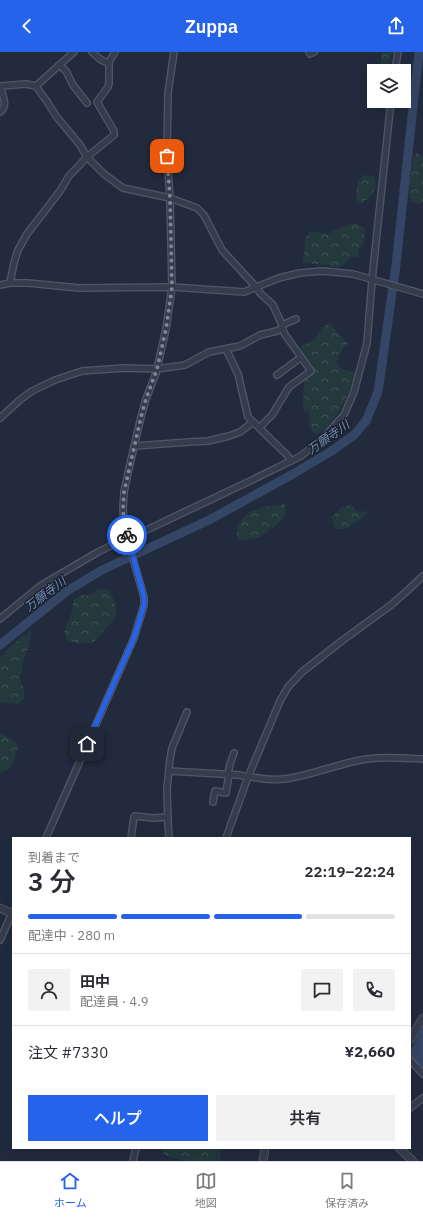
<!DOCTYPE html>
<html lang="ja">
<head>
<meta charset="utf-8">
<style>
	body { margin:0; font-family:"IBM Plex Sans","Noto Sans JP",sans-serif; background:#f2f2f3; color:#2b2b33; height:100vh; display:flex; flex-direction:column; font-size:15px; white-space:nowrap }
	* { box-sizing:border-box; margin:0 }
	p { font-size:13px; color:#7c7c81 }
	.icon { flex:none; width:22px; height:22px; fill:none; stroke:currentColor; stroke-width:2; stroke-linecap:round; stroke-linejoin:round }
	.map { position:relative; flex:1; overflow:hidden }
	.details { position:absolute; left:12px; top:785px; width:399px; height:312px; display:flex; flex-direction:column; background:#fff; border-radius:0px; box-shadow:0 4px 16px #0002 }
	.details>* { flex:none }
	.fabs { position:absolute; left:367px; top:12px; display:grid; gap:8px }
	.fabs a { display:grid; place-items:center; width:44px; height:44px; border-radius:0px; background:#fff; box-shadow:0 4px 16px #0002; font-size:20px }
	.pin { position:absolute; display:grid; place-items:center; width:34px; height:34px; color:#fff; margin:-17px; border-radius:8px; box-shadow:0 2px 6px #0006 }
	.courier { position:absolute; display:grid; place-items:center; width:40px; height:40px; margin:-20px; border:3px solid #2563eb; border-radius:50%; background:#fff; color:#222; box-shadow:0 1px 5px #0007 }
	.overview em { font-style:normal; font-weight:600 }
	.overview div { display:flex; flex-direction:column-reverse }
	.overview { display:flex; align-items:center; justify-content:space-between; height:68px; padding:0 16px }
	h1 { font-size:26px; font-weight:600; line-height:30px }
	.bar { display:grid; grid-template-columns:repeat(4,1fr); gap:6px 4px; align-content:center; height:48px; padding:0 16px }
	.bar i { height:5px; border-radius:3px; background:#e1e1e2 }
	.bar .active { background:#2563eb }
	.bar p { grid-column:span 4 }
	.line { display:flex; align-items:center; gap:10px; padding:0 16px; border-top:1px solid #e1e1e2 }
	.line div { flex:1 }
	.round { display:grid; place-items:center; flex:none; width:42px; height:42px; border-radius:0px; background:#f2f2f3 }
	.action { display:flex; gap:8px; margin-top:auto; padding:8px 16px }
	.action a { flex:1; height:46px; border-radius:0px; background:#2563eb; color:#fff; font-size:16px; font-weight:600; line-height:46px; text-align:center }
	.action a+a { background:#f2f2f3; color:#2b2b33 }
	header { display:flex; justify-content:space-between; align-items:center; height:52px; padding:0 16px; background:#2563eb; color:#fff; font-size:18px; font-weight:600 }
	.dock { display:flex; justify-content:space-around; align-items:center; height:56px; border-top:1px solid #e1e1e2; background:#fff; font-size:11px; color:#7c7c81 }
	.dock a { display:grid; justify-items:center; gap:2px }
	.dock .active { color:#2563eb }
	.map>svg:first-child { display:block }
	.forest { fill:url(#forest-crowns) }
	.water { fill:#344565 }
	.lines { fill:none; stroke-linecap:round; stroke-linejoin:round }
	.river { stroke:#344565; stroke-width:9 }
	.minor-casing { stroke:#505867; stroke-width:8 }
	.tertiary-casing { stroke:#505867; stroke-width:9 }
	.minor { stroke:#353d4d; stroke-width:5.5 }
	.tertiary { stroke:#353d4d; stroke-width:7 }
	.done { stroke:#7e8797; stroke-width:4; stroke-dasharray:0 7.2 }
	.route { stroke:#2563eb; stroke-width:5 }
	.labels { text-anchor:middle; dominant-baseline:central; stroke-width:3; stroke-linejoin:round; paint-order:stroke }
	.water-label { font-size:12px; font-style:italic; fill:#768cb2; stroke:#1a2231 }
</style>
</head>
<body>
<header><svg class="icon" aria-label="back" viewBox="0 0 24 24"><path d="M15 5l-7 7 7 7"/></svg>Zuppa<svg class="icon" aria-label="share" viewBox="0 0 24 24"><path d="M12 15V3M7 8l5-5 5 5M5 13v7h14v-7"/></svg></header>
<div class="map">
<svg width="423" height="1109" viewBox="0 0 423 1109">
	<defs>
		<pattern id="forest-crowns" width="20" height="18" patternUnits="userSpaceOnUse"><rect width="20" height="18" fill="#23393e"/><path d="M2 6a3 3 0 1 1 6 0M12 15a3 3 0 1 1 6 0" fill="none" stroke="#405458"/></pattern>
	</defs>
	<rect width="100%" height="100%" fill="#212b3d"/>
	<g class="forest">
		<path d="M382,0H393L388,18L380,17Z"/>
		<path d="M417,100L423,105V149L420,152L413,151L410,146L409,132L413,106Z"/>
		<path d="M365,123L374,124C380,136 370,147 360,152L356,150C358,139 354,128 365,123Z"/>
		<path d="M354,171L365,176L364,191L359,196L358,205H350L345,211L336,216L328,213L303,211L305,187L310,179L327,182L338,177Z"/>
		<path d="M330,270L336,279L348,292L343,296L336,310L342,317L356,321C347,347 339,366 317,383C308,376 307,372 310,361L303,358L304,326L314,320L303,305L301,294L310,290L317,285L322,276Z"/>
		<path d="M285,452L286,462L278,472L260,485L241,489L237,486V473L249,460L265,455Z"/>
		<path d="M351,452L356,459L369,460L357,470L345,477H335L332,465L339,457Z"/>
		<path d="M108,537L115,550L116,565L94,590L79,592L67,588L64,580L73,557V548L82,543L89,544L96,538Z"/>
		<path d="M29,578L32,580L28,597L24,605L20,627L24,638V647L18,652L0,650V606L23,583H27Z"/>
		<path d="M0,681L13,688L19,693L11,716L0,721Z"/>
		<path d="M162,1096H221L220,1109H185L164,1103Z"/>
	</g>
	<path class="water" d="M423,974V1019C417,1013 410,1008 410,999Z"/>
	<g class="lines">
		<path class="river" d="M0,593L67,539L102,518L209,468L293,422L330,400L354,383L366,369L378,340L396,213L419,0"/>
		<g class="minor-casing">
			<g id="minor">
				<path d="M92,0C97,5 102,10 109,11"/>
				<path d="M309,0L310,2L314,0"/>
				<path d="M59,13L66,19L73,33L87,51"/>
				<path d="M395,19L398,0"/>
				<path d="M0,34L26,32L36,34L48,51L56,64L80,93L87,105L104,122L123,136L170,146L197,156L204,163L222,198L256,235L260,241L273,253L282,273L284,281L311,319L289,335L272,363L260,375"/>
				<path d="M36,34L74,0"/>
				<path d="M0,60C9,53 2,43 0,34"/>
				<path d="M10,231L14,211L18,198L27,182L60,139L69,124L87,105L114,83V79L97,50L108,35L109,31V10L115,0"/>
				<path d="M0,233L10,231H28L79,236L172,235L244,240L279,226L299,221L323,219L353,222L423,242"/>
				<path d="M282,273L296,267"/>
				<path d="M226,297L238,322L248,365L287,403L291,409"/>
				<path d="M277,323L300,306"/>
				<path d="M0,366L21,347L32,339L55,328L82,319L124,316L157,317L185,313L209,300L240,294L260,283L277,279L282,276"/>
				<path d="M135,394L189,390L208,389L229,384L240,380L253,370"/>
				<path d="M0,567L40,534L98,500L127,486L138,482L250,429L301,404L323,386L344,363L354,340L367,291L372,228L391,49"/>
				<path d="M169,719L239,723L248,725"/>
				<path d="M228,722L230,712L234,701"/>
				<path d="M248,724C288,735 318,717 356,709C377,704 401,706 423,707"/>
				<path d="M213,750L215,739L226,741L229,722"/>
				<path d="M46,786L134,586L144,553V545L127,486L124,469L123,457L124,440L128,421L141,365L146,347L156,321L166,277L172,235L170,146L167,104L168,41L174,0"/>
				<path d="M131,786L134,765L135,764L153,766L168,765"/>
				<path d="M169,786L168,771L167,737L170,707L172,696L187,660"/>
				<path d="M226,786L248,725L280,649L288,635L302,620L343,588L391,553L407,539L423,524"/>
				<path d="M0,888L13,859"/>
				<path d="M410,1008L423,1022"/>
				<path d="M410,1056L423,1046"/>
				<path d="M133,1109L136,1096"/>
			</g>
		</g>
		<g class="tertiary-casing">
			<g id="tertiary">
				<path d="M0,856L13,862"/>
				<path d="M410,988L423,966"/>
				<path d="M399,1096L413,1109"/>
				<path d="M263,1109L265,1096"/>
			</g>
		</g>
		<use href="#minor" class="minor"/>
		<use href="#tertiary" class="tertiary"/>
	</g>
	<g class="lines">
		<path class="done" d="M127,483L124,470L123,457L124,440L141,365L146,347L157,317L166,277L172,235L170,146L167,104"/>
		<path class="route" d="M87,692L134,586L144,553V545L127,483"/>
	</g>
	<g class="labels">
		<g class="water-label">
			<text transform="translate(328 385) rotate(-35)">万願寺川</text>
			<text transform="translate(45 542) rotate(-37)">万願寺川</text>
		</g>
	</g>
</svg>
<div class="fabs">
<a><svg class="icon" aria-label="layers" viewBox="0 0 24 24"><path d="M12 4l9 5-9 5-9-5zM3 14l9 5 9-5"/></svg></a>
</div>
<div class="pin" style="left:167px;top:104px;background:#ea580c"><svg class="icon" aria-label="bag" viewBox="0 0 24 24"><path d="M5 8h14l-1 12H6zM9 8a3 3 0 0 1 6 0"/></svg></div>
<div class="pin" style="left:87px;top:692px;background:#1f2937"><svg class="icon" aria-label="home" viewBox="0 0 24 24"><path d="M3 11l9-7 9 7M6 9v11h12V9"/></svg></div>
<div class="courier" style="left:127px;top:483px"><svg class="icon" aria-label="bike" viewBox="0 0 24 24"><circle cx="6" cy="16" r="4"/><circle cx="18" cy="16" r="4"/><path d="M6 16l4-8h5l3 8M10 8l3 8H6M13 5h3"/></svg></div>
<section class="details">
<div class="overview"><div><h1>3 分</h1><p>到着まで</p></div><em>22:19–22:24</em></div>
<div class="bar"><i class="active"></i><i class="active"></i><i class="active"></i><i></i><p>配達中 · 280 m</p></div>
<div class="line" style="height:72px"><a class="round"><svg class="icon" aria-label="person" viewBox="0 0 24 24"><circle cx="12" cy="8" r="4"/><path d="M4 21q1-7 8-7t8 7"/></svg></a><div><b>田中</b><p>配達員 · 4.9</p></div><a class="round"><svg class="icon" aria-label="chat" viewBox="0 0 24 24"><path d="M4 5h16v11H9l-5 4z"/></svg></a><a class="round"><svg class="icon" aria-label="phone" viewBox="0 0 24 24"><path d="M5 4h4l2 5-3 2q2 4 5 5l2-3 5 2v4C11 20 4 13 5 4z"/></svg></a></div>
<div class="line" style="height:52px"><div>注文 #7330</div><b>¥2,660</b></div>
<div class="action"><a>ヘルプ</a><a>共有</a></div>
</section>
</div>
<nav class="dock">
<a class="active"><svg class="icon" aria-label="home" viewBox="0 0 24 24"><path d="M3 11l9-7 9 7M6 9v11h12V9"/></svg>ホーム</a>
<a><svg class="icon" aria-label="map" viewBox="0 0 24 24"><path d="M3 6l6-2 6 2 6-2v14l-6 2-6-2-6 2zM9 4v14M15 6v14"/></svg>地図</a>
<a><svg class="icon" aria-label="saved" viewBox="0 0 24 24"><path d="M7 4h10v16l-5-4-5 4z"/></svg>保存済み</a>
</nav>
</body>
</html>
